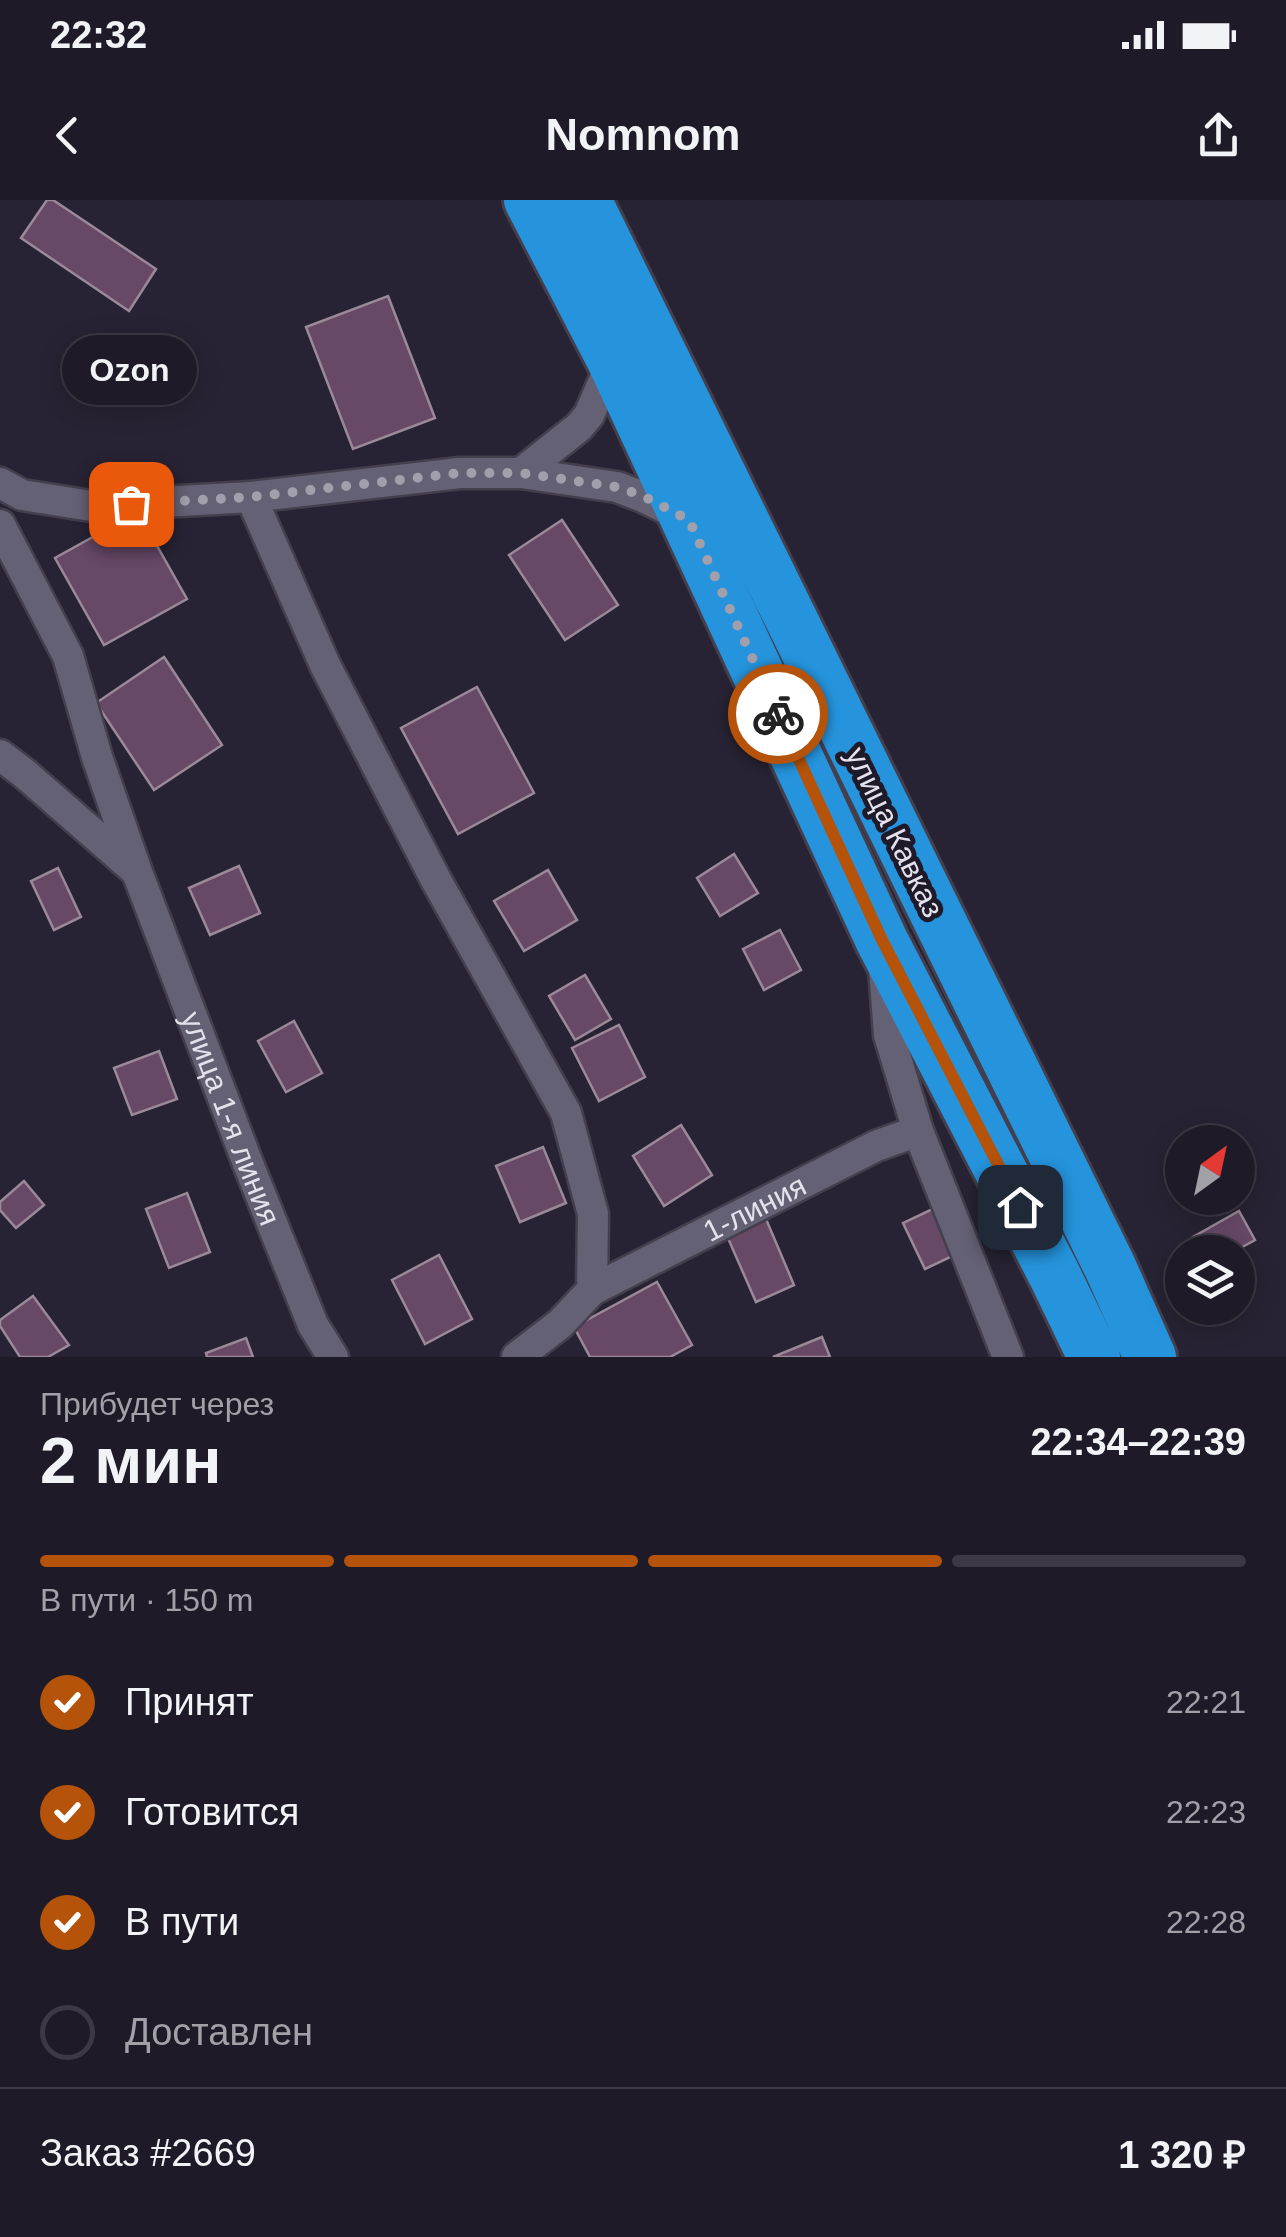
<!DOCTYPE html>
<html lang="ru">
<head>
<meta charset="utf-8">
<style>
	body { margin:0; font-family:Helvetica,sans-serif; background:#26232f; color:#f1f3f6; height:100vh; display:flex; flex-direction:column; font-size:38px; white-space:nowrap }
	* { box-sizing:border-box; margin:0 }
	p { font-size:32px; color:#a1a1a7 }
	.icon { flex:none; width:55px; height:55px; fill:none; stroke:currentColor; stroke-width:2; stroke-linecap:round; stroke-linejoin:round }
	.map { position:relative; height:1157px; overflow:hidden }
	.details { display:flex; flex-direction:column; background:#1e1a27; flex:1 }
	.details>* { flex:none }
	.needle { width:65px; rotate:33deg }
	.tools { position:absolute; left:1165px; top:925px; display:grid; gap:20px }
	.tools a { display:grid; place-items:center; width:90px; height:90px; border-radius:50%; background:#1e1a27; box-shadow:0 5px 25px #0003,0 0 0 2px #3c3844; font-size:50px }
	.pin { position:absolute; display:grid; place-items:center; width:85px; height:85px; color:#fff; margin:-42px; border-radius:20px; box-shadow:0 5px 15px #0006 }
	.courier { position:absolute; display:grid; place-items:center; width:100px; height:100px; margin:-50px; border:8px solid #b45309; border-radius:50%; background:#fff; color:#222; box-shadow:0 2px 12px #0007 }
	.bubble { position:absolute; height:70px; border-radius:35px; background:#1e1a27; box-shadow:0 5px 25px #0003,0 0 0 2px #3c3844; font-size:32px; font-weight:700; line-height:70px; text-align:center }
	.overview em { font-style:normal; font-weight:700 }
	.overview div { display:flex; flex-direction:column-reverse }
	.overview { display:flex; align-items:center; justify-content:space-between; height:170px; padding:0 40px }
	h1 { font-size:65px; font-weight:700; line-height:75px }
	.bar { display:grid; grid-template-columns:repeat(4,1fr); gap:15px 10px; align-content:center; height:120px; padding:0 40px }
	.bar i { height:12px; border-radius:8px; background:#3c3844 }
	.bar .selected { background:#b45309 }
	.bar p { grid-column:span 4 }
	.line { display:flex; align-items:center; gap:25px; padding:0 40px; border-top:2px solid #3c3844 }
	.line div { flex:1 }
	ol { padding:0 40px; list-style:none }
	li { display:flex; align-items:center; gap:30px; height:110px }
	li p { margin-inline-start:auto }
	li .icon { padding:10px; border-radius:50%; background:#b45309; color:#fff; stroke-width:4 }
	li:last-child { color:#a1a1a7 }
	li i { width:55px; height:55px; border:5px solid #3c3844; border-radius:50% }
	.status { display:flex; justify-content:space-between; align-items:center; height:70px; padding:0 50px; background:#1e1a27; direction:ltr }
	.status svg { height:28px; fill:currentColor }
	header { display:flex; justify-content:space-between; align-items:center; height:130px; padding:0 40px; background:#1e1a27; font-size:45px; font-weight:700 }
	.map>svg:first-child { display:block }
	.building { fill:#674865; stroke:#9a8999; stroke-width:2.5 }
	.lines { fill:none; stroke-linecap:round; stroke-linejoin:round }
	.street-casing { stroke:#443f4d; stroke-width:35 }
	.highway-casing { stroke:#443f4d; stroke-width:58 }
	.street { stroke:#656174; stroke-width:30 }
	.highway { stroke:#2594dd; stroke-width:52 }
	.done { stroke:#a29fac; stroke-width:10; stroke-dasharray:0 18 }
	.route { stroke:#b45309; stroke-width:12 }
	.labels { text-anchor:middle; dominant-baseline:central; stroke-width:10; stroke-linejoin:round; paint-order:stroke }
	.street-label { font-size:30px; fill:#e4e2ed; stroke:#1e1a2a }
</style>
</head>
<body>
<div class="status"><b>22:32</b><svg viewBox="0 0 49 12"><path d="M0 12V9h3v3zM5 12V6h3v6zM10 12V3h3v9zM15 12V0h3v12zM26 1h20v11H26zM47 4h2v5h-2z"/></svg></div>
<header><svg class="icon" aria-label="back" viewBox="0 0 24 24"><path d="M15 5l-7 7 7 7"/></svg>Nomnom<svg class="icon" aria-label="share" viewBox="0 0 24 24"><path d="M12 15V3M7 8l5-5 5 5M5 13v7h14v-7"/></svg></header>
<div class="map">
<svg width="1286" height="1157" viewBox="0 0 1286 1157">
	<rect width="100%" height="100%" fill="#282334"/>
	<g class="building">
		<path d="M47,0H53L156,69L129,111L21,38Z"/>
		<path d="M388,96L435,218L353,249L306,127Z"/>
		<path d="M138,312L187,399L104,445L55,358Z"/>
		<path d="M562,320L618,405L565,440L509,355Z"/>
		<path d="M164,457L222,545L154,590L96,503Z"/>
		<path d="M477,487L534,593L458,634L401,528Z"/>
		<path d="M734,654L758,693L720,716L697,678Z"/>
		<path d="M239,666L260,713L210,735L189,688Z"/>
		<path d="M58,668L81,717L54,730L31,681Z"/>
		<path d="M548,670L577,720L524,751L494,701Z"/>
		<path d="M780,730L801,770L764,790L743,749Z"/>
		<path d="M585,775L611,819L575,840L549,796Z"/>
		<path d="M294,821L322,873L286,892L258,841Z"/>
		<path d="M619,825L645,877L599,901L572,848Z"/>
		<path d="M159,851L177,899L132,915L114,868Z"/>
		<path d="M681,925L712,975L664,1006L633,956Z"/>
		<path d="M543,947L566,1003L520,1022L496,966Z"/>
		<path d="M24,981L44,1005L16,1028L0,1010V1002Z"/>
		<path d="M187,993L210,1052L169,1068L146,1009Z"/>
		<path d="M941,1005L963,1051L925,1069L903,1023Z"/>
		<path d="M1239,1011L1255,1040L1233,1052H1201L1193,1037Z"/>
		<path d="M766,1019L794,1085L756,1102L727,1036Z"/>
		<path d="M439,1055L472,1119L425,1144L392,1080Z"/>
		<path d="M657,1082L692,1145L670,1157H590L574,1127Z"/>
		<path d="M33,1096L69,1145L48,1157H20L0,1126V1120Z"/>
		<path d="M822,1137L830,1157H773Z"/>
		<path d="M246,1138L253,1157H207L206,1153Z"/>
	</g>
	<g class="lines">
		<g class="street-casing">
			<g id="street">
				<path d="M521,273L579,227L589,215L613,160"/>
				<path d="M0,283L22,295L91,306L251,297L460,273H521L617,287L643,297L684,317"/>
				<path d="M251,297L325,465L436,680L566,913L593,1014L592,1090L560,1124L517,1157"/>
				<path id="s1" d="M0,325L68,456L97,557L137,672L247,961L313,1125L333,1157"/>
				<path d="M0,555L25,574L135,670"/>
				<path d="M884,767L889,835L918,931L1008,1157"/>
				<path id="s2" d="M592,1090L876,946L918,931"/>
			</g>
		</g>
		<g class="highway-casing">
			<g id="highway">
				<path d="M530,0L613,160L882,741L1054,1074L1094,1157"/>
				<path d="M585,0L1110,1067L1150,1157"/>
			</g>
		</g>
		<use href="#street" class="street"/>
		<use href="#highway" class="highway"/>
	</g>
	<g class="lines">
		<path class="done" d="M131,304L250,297L460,273H521L617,287L643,296L689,320L778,514"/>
		<path class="route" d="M778,514L882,740L1020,1007"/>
	</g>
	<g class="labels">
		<g class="street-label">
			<text transform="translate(895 632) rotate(64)">улица Кавказ</text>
			<text stroke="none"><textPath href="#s1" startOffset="638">улица 1-я линия</textPath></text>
			<text stroke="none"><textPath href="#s2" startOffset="182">1-линия</textPath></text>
		</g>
	</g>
</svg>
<div class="tools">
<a><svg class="needle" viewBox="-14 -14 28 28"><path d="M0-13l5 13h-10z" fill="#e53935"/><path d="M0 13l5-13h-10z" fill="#a1a1a7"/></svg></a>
<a><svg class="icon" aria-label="layers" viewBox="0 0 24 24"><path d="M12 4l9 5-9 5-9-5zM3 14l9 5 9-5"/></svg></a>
</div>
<div class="pin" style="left:131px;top:304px;background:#ea580c"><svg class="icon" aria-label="bag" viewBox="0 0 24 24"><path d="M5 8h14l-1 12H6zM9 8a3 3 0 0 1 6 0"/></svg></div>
<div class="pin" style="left:1020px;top:1007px;background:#1f2937"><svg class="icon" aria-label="home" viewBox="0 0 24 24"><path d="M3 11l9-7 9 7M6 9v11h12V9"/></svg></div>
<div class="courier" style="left:778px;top:514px"><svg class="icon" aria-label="bike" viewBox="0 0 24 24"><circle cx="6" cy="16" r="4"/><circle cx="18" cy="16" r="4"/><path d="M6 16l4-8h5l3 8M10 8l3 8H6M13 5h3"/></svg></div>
<div class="bubble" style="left:62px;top:135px;width:135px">Ozon</div>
</div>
<section class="details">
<div class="overview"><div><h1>2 мин</h1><p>Прибудет через</p></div><em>22:34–22:39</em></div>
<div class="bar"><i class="selected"></i><i class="selected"></i><i class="selected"></i><i></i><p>В пути · 150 m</p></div>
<ol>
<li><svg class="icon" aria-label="check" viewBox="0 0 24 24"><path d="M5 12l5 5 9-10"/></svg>Принят<p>22:21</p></li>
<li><svg class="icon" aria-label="check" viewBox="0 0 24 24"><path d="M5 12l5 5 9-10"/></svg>Готовится<p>22:23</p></li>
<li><svg class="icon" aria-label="check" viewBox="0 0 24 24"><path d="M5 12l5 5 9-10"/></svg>В пути<p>22:28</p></li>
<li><i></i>Доставлен</li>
</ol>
<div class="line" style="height:130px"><div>Заказ #2669</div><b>1 320 ₽</b></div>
</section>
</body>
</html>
